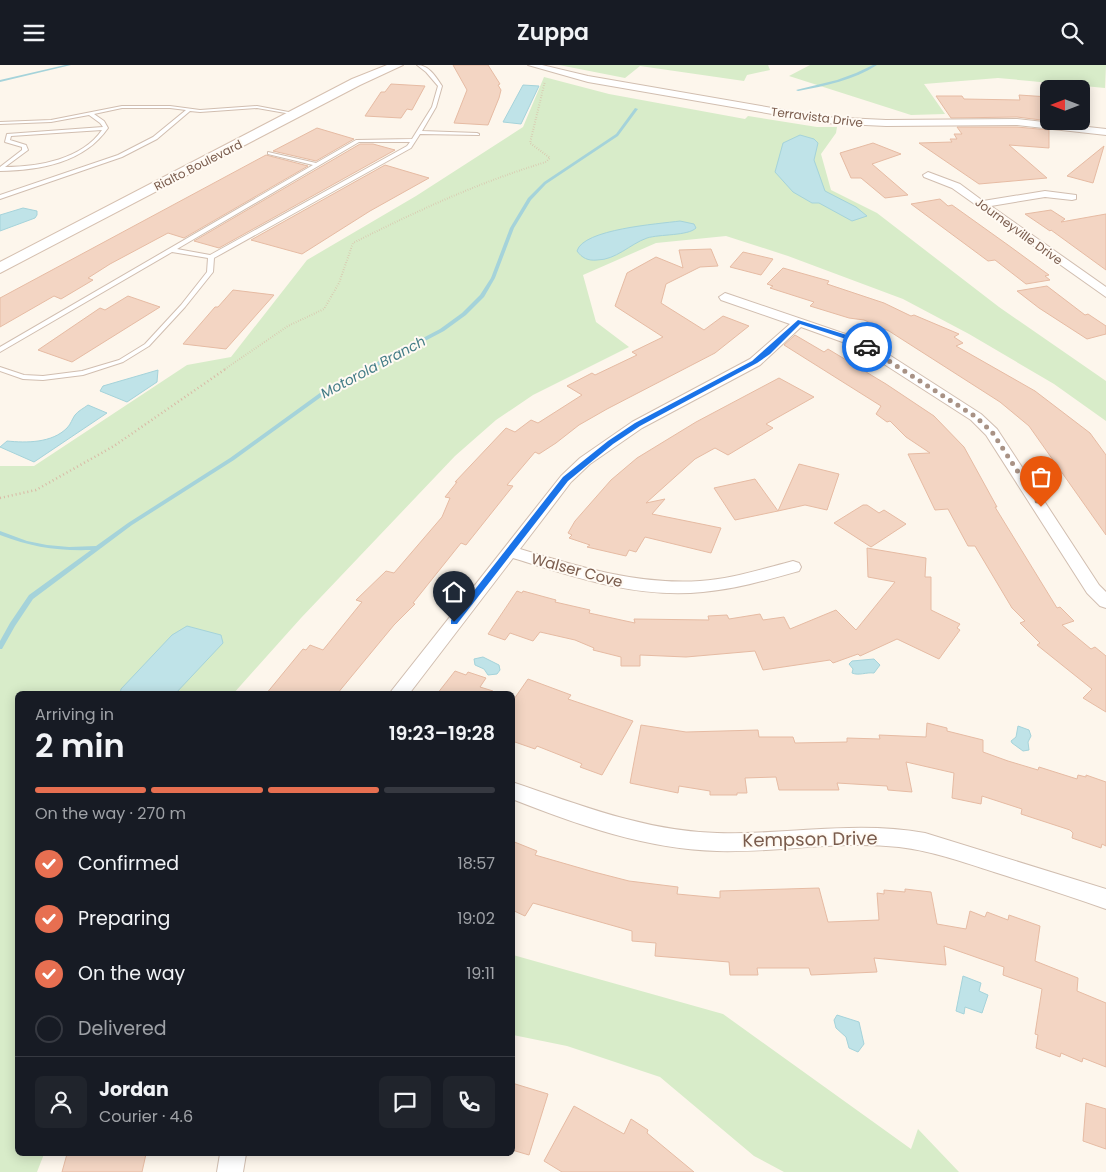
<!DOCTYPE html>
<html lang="en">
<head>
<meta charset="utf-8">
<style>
	body { margin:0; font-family:Poppins,sans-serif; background:#20242c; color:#f1f3f6; height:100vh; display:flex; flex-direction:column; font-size:19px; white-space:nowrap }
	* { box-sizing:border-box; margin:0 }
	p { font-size:16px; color:#9ea1a6 }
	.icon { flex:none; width:28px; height:28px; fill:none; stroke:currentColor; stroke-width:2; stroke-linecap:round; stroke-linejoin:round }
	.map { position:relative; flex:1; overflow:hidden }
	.drawer { position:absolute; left:15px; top:626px; width:500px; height:465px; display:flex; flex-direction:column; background:#171b24; border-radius:8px; box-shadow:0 2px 12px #0003 }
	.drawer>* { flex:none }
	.needle { width:32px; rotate:270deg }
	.fabs { position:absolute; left:1040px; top:15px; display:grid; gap:10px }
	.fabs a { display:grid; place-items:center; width:50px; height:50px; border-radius:8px; background:#171b24; box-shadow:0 2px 12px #0003; font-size:25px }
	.pin { position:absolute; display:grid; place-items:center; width:42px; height:42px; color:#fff; margin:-51px -21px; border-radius:50% 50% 50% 0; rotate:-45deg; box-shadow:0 0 5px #0007 }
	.pin .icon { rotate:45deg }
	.courier { position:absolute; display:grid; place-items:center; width:50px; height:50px; margin:-25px; border:4px solid #1a73e8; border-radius:50%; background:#fff; color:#222; box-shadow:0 1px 6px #0007 }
	.overview em { font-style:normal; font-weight:600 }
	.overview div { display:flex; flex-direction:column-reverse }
	.overview { display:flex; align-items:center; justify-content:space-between; height:85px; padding:0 20px }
	h1 { font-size:32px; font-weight:600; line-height:38px }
	.bar { display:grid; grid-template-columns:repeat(4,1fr); gap:8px 5px; align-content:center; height:60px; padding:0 20px }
	.bar i { height:6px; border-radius:4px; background:#363941 }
	.bar .on { background:#e76f51 }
	.bar p { grid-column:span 4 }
	.line { display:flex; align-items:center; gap:12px; padding:0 20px; border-top:1px solid #363941 }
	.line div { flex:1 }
	.round { display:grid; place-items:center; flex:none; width:52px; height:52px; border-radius:8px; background:#20242c }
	ol { padding:0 20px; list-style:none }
	li { display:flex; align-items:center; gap:15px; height:55px }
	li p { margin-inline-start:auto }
	li .icon { padding:5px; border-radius:50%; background:#e76f51; color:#fff; stroke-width:4 }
	li:last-child { color:#9ea1a6 }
	li i { width:28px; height:28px; border:2px solid #363941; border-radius:50% }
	header { display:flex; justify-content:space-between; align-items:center; height:65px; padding:0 20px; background:#171b24; font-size:22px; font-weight:600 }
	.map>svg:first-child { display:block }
	.green { fill:#d8ecc9 }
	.water { fill:#bfe3e8; stroke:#a5d3da }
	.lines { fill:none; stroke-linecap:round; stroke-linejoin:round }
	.stream { fill:#a5d3da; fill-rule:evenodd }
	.building { fill:#f3d5c3; stroke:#e6bba3 }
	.lane-casing { stroke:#d1beb0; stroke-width:2 }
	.street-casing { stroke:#d1beb0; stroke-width:2 }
	.secondary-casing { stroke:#d6c0b0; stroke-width:2 }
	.path-far1 { stroke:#d9b8a5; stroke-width:2; stroke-dasharray:0.5 2; stroke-linecap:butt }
	.path { stroke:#d9b8a5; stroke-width:2.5; stroke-dasharray:1 3; stroke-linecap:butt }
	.lane { fill:#fff; fill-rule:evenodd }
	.street { fill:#fff; fill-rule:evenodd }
	.secondary { fill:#fff; fill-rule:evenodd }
	.route { fill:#1a73e8 }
	.done { stroke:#a89285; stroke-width:5; stroke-dasharray:0 9 }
	.labels { text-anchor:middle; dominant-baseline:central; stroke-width:4; stroke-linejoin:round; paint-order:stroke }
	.far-street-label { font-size:12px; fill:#7a5c4d; stroke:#fffaf3 }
	.far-water-label { font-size:14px; font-style:italic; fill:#437c86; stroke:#fffaf3 }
	.street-label { font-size:15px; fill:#7a5c4d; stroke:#fffaf3 }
	.near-street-label { font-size:18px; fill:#7a5c4d; stroke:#fffaf3 }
</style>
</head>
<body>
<header><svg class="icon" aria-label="menu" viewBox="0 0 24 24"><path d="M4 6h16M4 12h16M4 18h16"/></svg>Zuppa<svg class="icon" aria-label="search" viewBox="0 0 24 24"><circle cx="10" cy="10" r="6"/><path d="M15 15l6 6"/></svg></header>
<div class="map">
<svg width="1106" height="1107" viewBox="0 0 1106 1107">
	<rect width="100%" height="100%" fill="#fdf6ec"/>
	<g class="green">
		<path d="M559,0H768L770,5L747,10L744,16L640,1L625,13Z"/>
		<path d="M810,0H1106L1105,23L998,13L924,19L945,49L911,50L789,11Z"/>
		<path d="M544,12L609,29L745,54L748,51L817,62H837L836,68L821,89L831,125L877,148L999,242L1106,316V356L1054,319L969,269L903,234L788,191L726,171L656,178L583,210L596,257L629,282L533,330L496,355L455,391L301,553L233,629H18V1089H44L37,1107H0V401H34L187,300L231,292L307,195L416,131L523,62Z"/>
		<path d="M513,890L723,949L911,1084L918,1064L959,1107H784L754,1091L660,1012L567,981L513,970Z"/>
	</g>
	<g class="water">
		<path d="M523,20L539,21L521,59L503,57Z"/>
		<path d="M800,70L814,74L818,78L814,95L825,126L856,142L867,151L852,156L819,138H812L793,127L775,107L783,78Z"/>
		<path d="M23,143L37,146V150L35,153L0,166V150Z"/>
		<path d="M680,156L694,159L696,163C688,171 660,169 647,173C630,179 616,195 597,195C588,196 582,193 577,186C583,164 658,159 680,156Z"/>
		<path d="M158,305L157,317L127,337L100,326L103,321Z"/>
		<path d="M88,340L107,348L34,397L0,382L7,376C27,378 52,378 67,363C71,359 72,354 75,350C78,346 84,343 88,340Z"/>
		<path d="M187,561L221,570L223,578L175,629H120L121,624L172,570Z"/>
		<path d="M483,592L499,600L500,605L497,609L488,610L484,604L475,600L474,594Z"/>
		<path d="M874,594L880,600L874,608C866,607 859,611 852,608L853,604L849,599L852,596Z"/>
		<path d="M1018,661L1029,665L1031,671L1028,677L1029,685L1023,686L1012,678L1011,676L1016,672Z"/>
		<path d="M963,911L981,918L979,926L988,930L982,948L965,942L964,949L956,946Z"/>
		<path d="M837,950L859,957L864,979L858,987L849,983L846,972L836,963L834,955Z"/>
	</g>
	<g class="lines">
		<g class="stream">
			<path d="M65,0H71L0,17V15Z"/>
			<path d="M873,0H877C854,15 825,21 798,26L796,25L837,15L856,8Z"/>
			<path d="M635,43L638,44L618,71L546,119L531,135L514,163L495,213L484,232L466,250L444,266L328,327L234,395L132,460L33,534L15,561L2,584H0V576L10,558L29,530L91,485C56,486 32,482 0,470V466L27,476L47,480L69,482L96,481L128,458L230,393L324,325L440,264L462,248L480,230L491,213L510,163L528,133L544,117L616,69Z"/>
		</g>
	</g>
	<g class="building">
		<path d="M453,0H488L500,19L498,20L501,25L499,33L488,60L454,58L467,25Z"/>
		<path d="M391,19L425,21L412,45L407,44L401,53L365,51L381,27H385Z"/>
		<path d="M1019,30L1049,32V56L1017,52L951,53L936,31H962L964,34L1020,35Z"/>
		<path d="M957,62H1017L1049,65V83L1009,80L1047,113L979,119L919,78L952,77L950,74H957L954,69H962Z"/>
		<path d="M317,63L354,74L316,96L273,86Z"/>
		<path d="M873,78L901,89L872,99L908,130L885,133L861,113H851L840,88Z"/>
		<path d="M360,79H373L395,85L219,183L194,176Z"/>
		<path d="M1104,81L1093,118L1067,111Z"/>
		<path d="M266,90L308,101L184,173L168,168L110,199L88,213L93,215L61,234L54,231L0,262V233Z"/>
		<path d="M385,100L429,113L370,146L302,189L251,175Z"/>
		<path d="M940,134L948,141L952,140L1008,180L1049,210L1045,211L1050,215L1026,219L995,195L988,196L911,139Z"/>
		<path d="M1051,145L1065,154L1061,157L1106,149V205L1051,165L1050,166L1025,149Z"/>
		<path d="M711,184L718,201L700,202L666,219L661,238L704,265L723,251L749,261L715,288L607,344L579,360L556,378L539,389L535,387L507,420L513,421L466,480L461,478L413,538L415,539L394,560L337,629H266L303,584L306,585L310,580L323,585L362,537L356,535L386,506L394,508L442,452L450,433L445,432L457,417H455L506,363L515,367L531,355L538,358L582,330L567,321L592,308L595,310L637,290L632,287L663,272L615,241L627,208L656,192L683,203L679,185Z"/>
		<path d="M743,187L773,194L761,210L730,202Z"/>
		<path d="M783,203L829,216L827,219L884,238L911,251L914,250L959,269L954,272L963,278L956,281L1035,326L1090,368L1106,390V470L1029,361L1000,337L889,266L864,255L849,253L810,241L814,237L770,223L773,221L767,219Z"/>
		<path d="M1047,221L1085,250L1088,249L1106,261V269L1087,274L1039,243L1017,226Z"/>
		<path d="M233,225L274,230L226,284L183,279L215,242H218Z"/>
		<path d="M128,231L160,242L72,297L38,285L100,243L105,245Z"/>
		<path d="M795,270L824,287L828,284L886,319L934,351L964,382L997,442H995L1057,543L1060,542L1074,556L1062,560L1091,584L1095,582L1106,591V647L1083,633L1092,624L1037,580L1040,578L1020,558L1025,556L1012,543L975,481H968L948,444L935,445L908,389L930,388L906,372L890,356L887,357L876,349L881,341L784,280Z"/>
		<path d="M779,313L814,332L766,359L773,363L728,390L715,383L695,394L646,438L665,434L652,449L721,463L711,488L645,472L636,487L629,485L626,491L587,482L590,480L569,473L572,470L568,468L575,456L611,415L637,393L696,357Z"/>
		<path d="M799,399L839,409L827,445L805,440L778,446Z"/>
		<path d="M755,414L778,446L735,455L714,423Z"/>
		<path d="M863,440H867L879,448L884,445L906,459L871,482L834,458Z"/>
		<path d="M867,483L926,493L925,512H931V545L960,559L957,563L960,565L939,594L897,574L860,591L858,589L833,598L830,595L763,605L755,586L686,592L640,590V601H621V592L593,585L594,583L575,575L540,567L533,576L510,568L505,575L488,569L517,526L522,528L523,526L556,535L555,537L590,545L589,548L635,558L634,554L709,555L708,551L727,550L729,554L760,549L763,555L784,552L790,564L836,545L856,565L895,517L868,512Z"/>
		<path d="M455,606L466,610L468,607L486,613L480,622L493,626L492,629H437Z"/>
		<path d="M528,614L571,630L568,634L633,656L602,710L580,702L582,699L580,698L537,681L535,684L512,676V637Z"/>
		<path d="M927,658L947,663V666L983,675V687L1008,696L1038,705L1039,702L1077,714L1078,710L1086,712V710L1106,717V781L1102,779L1101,783L1072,773L1073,768L1070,765L1021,749L1022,744L982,731L981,739L952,733L954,708L906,697L912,727L888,725L887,721L837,718L839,725H779L776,712L745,713L747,728H737V730H710V726L679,721L678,728L630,718L641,660L686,667L758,665L759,672H793L795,678L847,677V673L880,674L879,670L926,672Z"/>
		<path d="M512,776L537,786L535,790L594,807L629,816L678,822L677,829L720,833V826L819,823L828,857L879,855L877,828L884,829V825L905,827V824L931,827L937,859L966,864L970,846L985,852L987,847L1008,855L1009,850L1040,861L1035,896L1078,913L1077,926L1106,938V1002L1083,993L1082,997L1061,988L1060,992L1036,983L1038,970L1035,969L1042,924L1003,910L1004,902L944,881L946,900L874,893L877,907L811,910L809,903H757L758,910H730L729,897L655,891L656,878L632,876V866L533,838L525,851L512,845Z"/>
		<path d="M512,1018L548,1029L529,1090L512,1085Z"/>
		<path d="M1086,1038L1106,1044V1084L1083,1076Z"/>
		<path d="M574,1041L624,1069L631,1054L648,1065L647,1068L694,1107H562L544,1096Z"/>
		<path d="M67,1089H146L142,1107H62Z"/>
	</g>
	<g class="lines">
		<g class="lane-casing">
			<g id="lane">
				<path d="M417,0C429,0 436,12 442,21L436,42L422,66L477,68L479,69V70L420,69L411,83L214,193L213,207L185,242L149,281L123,297L83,310L43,315L23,314L0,306V302L24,310L43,311L82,306L119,295L145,279L181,240L207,207L208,193L172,187L0,287V282L313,100L268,89V87L316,98L356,75L412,74L432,42L438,21L426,7ZM359,77H410L407,81L210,190L177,184Z"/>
				<path d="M122,41H170L200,45L257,41L299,49L297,50L257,43L200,47L190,46L157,74L122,92L0,134V130L118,90L153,72L186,45L170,43H122L94,49L104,56L108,63C84,98 40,105 0,106V102L22,85V82L5,77L7,69L103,62L100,58L89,50L51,57L0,59V57L51,55ZM102,65C82,94 39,102 5,102L28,85L26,80L10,75L11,71Z"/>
			</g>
		</g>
		<g class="street-casing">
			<g id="street">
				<path d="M528,0H542L588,11L824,52L886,55L1017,54L1106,64V70L1017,60L886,61L824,58L588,17Z"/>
				<path d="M928,107L960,119L983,136L1045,126L1076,130V134L1072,135L1045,132L991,141L1106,222V232L952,123L924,112L923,110Z"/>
				<path d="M725,228L869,277L981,349L997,364L1099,520L1106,527V543L1100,541L1087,528L986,370L971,355L859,283L801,262L760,300L642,363L590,399L571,417L520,484C579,502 638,520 700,516C732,514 762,504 793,496L799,498L801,502L799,506C767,515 736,524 703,527C638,534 574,512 513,493L409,629H389L561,411L580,393L632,357L750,294L790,259L721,235L719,232Z"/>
				<path d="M512,717C580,740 645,766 717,768C787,770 856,755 925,768L1106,824V844C1069,831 1032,819 994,807C963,797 932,786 899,782C838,775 778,788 717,786C646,784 578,760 512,734Z"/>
				<path d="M220,1089H246L243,1107H217Z"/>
			</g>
		</g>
		<g class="secondary-casing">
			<path id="secondary" d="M387,0H403L360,20L0,208V197L352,14Z"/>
		</g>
		<path class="path-far1" d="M225,304L288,261L324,244L339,218L353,178C417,146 477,118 546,97L550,93L530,78L545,16"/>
		<path class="path" d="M0,433L36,425L114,381L227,303"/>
		<use href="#lane" class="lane"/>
		<use href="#street" class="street"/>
		<use href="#secondary" class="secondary"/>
	</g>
	<path class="route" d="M798,255L850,271L870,282L865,283L846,274L800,259L770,289L757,298L640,361L613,379L568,416L457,559H451V555L563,412L608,376L635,358L752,296Z"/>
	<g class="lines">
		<path class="done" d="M867,282L976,352L992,367L1041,442"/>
	</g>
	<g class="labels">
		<g class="far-street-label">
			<text transform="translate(817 52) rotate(7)">Terravista Drive</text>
			<text transform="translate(198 100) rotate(-27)">Rialto Boulevard</text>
			<text transform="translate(1019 166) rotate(36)">Journeyville Drive</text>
		</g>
		<g class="far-water-label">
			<text transform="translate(373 302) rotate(-28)">Motorola Branch</text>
		</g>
		<g class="street-label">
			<text transform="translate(577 505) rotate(15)">Walser Cove</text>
		</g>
		<g class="near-street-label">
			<text transform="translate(810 774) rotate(-1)">Kempson Drive</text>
		</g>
	</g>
</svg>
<div class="fabs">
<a><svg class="needle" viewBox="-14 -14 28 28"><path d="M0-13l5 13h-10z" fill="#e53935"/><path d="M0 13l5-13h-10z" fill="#9ea1a6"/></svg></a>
</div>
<div class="pin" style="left:1041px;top:442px;background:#ea580c"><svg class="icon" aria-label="bag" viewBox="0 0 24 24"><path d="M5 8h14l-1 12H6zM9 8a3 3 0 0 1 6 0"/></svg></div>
<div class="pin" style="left:454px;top:557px;background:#1f2937"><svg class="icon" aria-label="home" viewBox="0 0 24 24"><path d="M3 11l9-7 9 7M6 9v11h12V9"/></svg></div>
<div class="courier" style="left:867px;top:282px"><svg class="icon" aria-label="car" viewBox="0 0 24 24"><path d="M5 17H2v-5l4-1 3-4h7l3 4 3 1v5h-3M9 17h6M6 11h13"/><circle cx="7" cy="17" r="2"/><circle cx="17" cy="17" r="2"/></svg></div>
<section class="drawer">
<div class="overview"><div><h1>2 min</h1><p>Arriving in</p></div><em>19:23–19:28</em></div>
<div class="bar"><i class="on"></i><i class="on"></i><i class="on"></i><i></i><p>On the way · 270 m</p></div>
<ol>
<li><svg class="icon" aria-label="check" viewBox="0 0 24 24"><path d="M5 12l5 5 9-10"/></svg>Confirmed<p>18:57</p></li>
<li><svg class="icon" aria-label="check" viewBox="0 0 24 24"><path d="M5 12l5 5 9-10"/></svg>Preparing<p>19:02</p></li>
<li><svg class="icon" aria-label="check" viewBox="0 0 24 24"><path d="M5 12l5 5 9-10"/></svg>On the way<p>19:11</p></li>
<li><i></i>Delivered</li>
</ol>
<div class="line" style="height:90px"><a class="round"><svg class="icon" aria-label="person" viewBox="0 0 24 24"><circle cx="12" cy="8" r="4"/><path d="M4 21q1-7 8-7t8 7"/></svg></a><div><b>Jordan</b><p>Courier · 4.6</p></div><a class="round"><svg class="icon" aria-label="chat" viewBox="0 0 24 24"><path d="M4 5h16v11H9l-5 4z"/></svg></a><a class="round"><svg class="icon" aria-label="phone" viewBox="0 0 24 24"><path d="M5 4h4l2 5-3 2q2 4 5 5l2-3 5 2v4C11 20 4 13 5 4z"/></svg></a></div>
</section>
</div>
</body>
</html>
